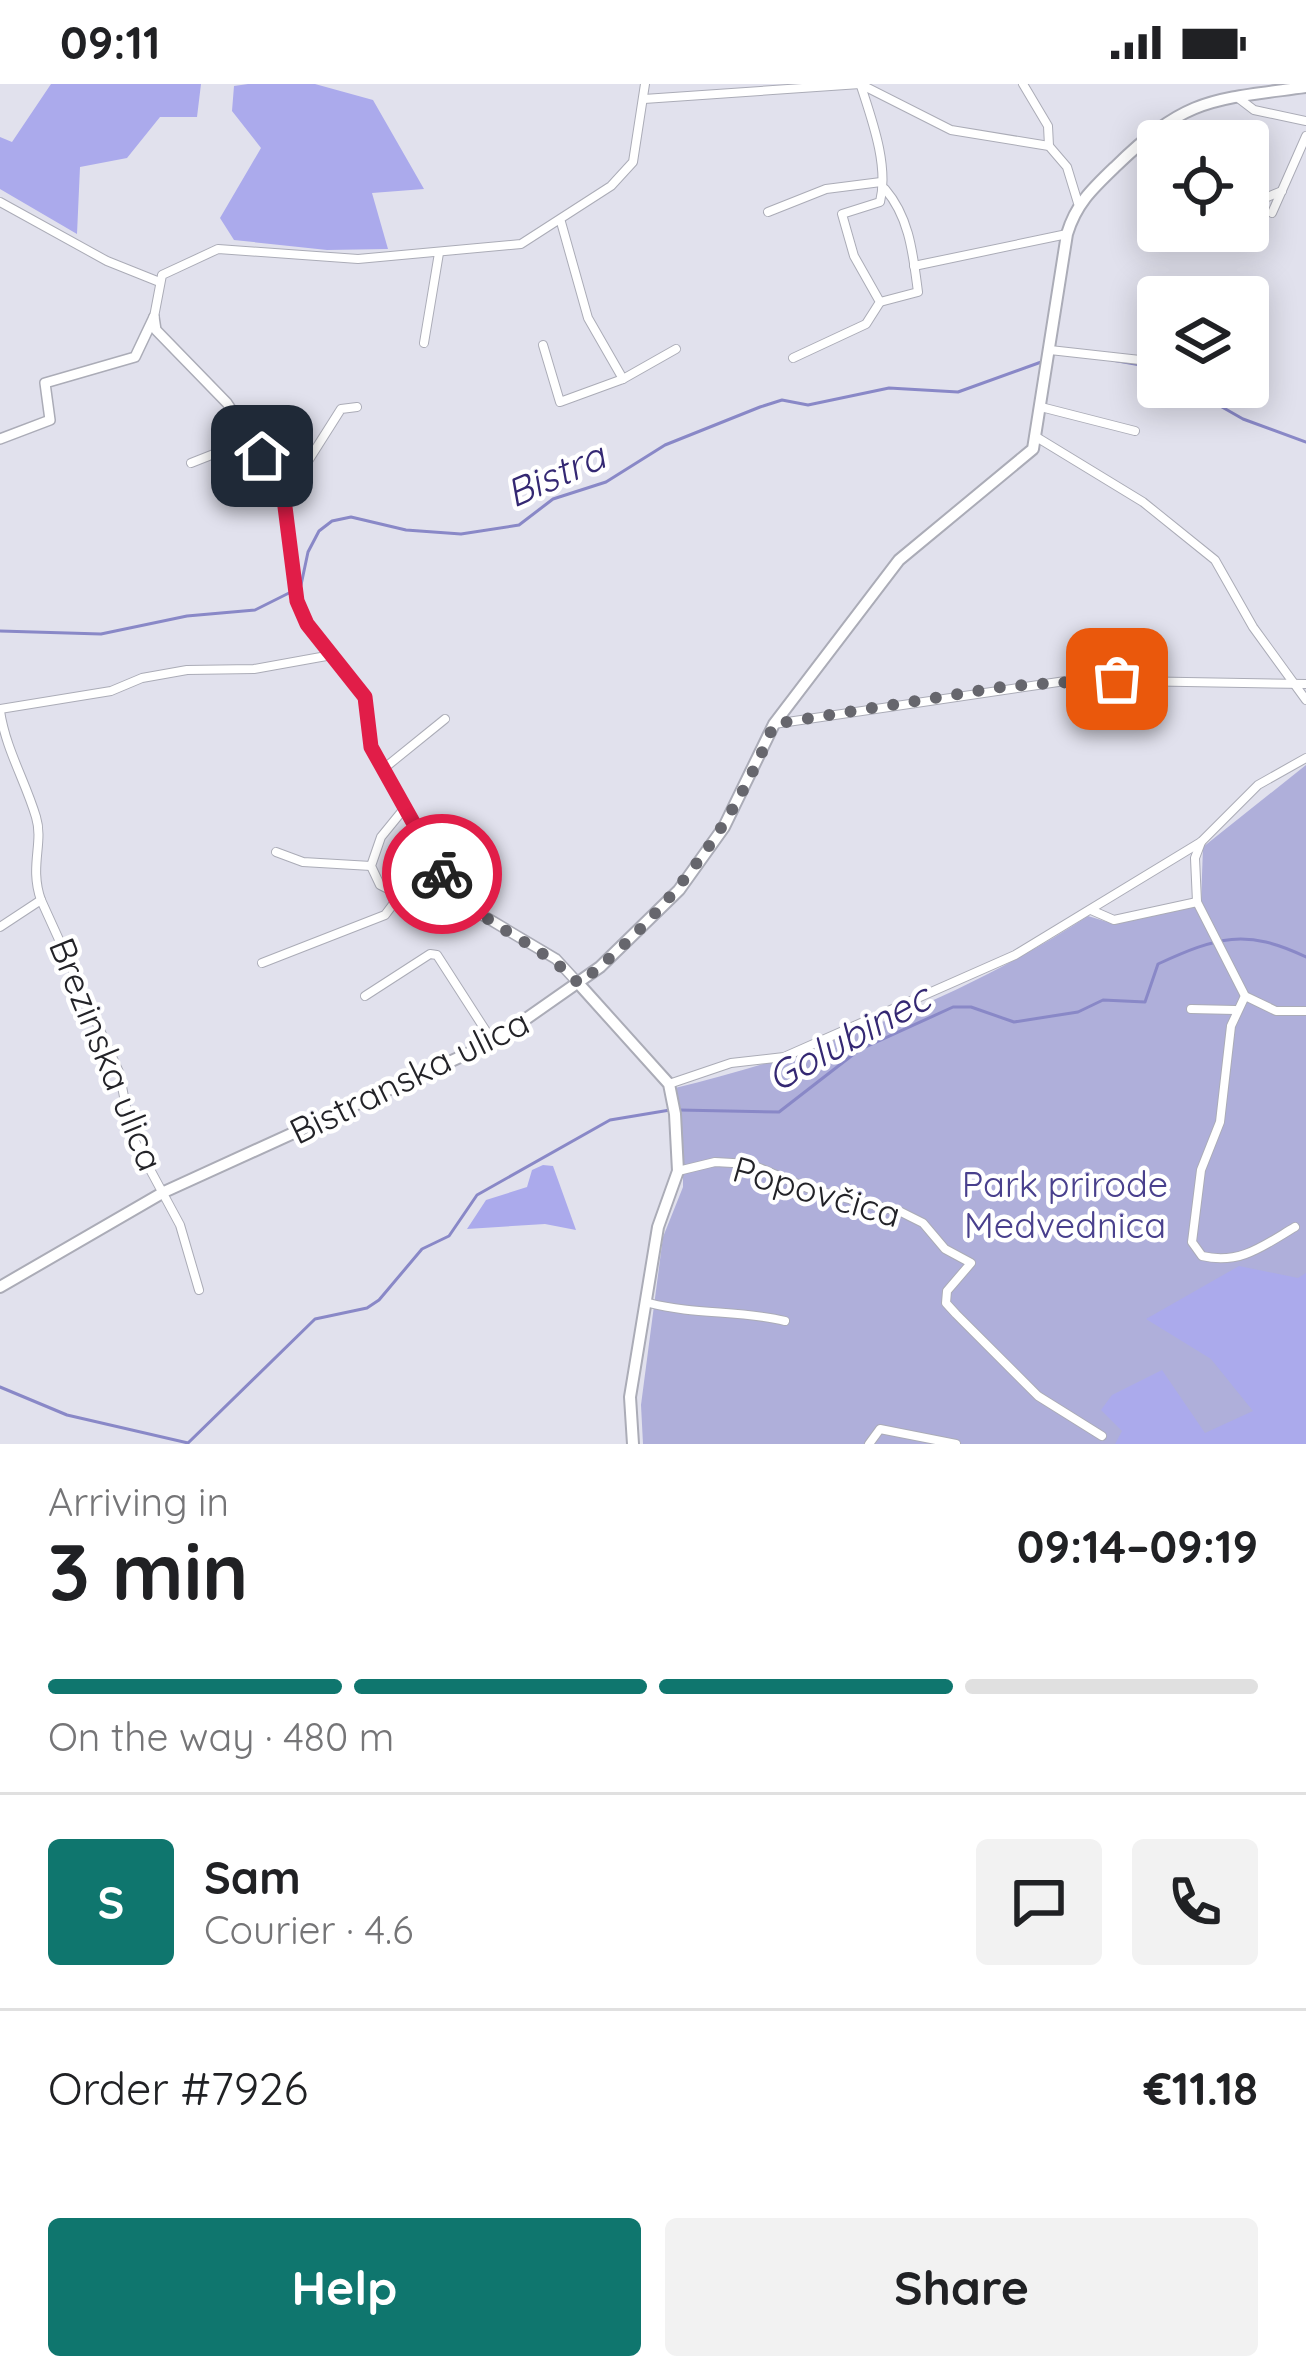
<!DOCTYPE html>
<html lang="en">
<head>
<meta charset="utf-8">
<style>
	body { margin:0; font-family:Quicksand,sans-serif; background:#f2f2f2; color:#202124; height:100vh; display:flex; flex-direction:column; font-size:45px; white-space:nowrap }
	* { box-sizing:border-box; margin:0 }
	p { font-size:39px; color:#757577 }
	.icon { flex:none; width:66px; height:66px; fill:none; stroke:currentColor; stroke-width:2; stroke-linecap:round; stroke-linejoin:round }
	.map { position:relative; height:1360px; overflow:hidden }
	.side { display:flex; flex-direction:column; background:#fff; flex:1 }
	.side>* { flex:none }
	.tools { position:absolute; left:1137px; top:36px; display:grid; gap:24px }
	.tools a { display:grid; place-items:center; width:132px; height:132px; border-radius:12px; background:#fff; box-shadow:0 6px 30px #0003; font-size:60px }
	.pin { position:absolute; display:grid; place-items:center; width:102px; height:102px; color:#fff; margin:-51px; border-radius:24px; box-shadow:0 6px 18px #0006 }
	.courier { position:absolute; display:grid; place-items:center; width:120px; height:120px; margin:-60px; border:9px solid #e11d48; border-radius:50%; background:#fff; color:#222; box-shadow:0 3px 15px #0007 }
	.summary em { font-style:normal; font-weight:700 }
	.summary div { display:flex; flex-direction:column-reverse }
	.summary { display:flex; align-items:center; justify-content:space-between; height:204px; padding:0 48px }
	h1 { font-size:78px; font-weight:700; line-height:90px }
	.bar { display:grid; grid-template-columns:repeat(4,1fr); gap:18px 12px; align-content:center; height:144px; padding:0 48px }
	.bar i { height:15px; border-radius:9px; background:#e0e0e0 }
	.bar .selected { background:#0f766e }
	.bar p { grid-column:span 4 }
	.line { display:flex; align-items:center; gap:30px; padding:0 48px; border-top:3px solid #e0e0e0 }
	.line div { flex:1 }
	.round { display:grid; place-items:center; flex:none; width:126px; height:126px; border-radius:12px; background:#f2f2f2 }
	.cta { display:flex; gap:24px; margin-top:auto; padding:24px 48px }
	.cta a { flex:1; height:138px; border-radius:12px; background:#0f766e; color:#fff; font-size:48px; font-weight:700; line-height:138px; text-align:center }
	.cta a+a { background:#f2f2f2; color:#202124 }
	.status { display:flex; justify-content:space-between; align-items:center; height:84px; padding:0 60px; background:#fff; direction:ltr }
	.status svg { height:33px; fill:currentColor }
	.map>svg:first-child { display:block }
	.green { fill:#afafda }
	.forest { fill:#abaaec }
	.lines { fill:none; stroke-linecap:round; stroke-linejoin:round }
	.stream { stroke:#8988c7; stroke-width:3 }
	.minor-casing { stroke:#abacb7; stroke-width:10 }
	.tertiary-casing { stroke:#abacb7; stroke-width:12 }
	.secondary-casing { stroke:#abacb7; stroke-width:14 }
	.minor { stroke:#fff; stroke-width:8 }
	.tertiary { stroke:#fff; stroke-width:9 }
	.secondary { stroke:#fff; stroke-width:10 }
	.done { stroke:#66666d; stroke-width:12; stroke-dasharray:0 21.6 }
	.route { stroke:#e11d48; stroke-width:15 }
	.labels { text-anchor:middle; dominant-baseline:central; stroke-width:9; stroke-linejoin:round; paint-order:stroke }
	.street-label { font-size:36px; fill:#232328; stroke:#fff }
	.park-label { font-size:36px; fill:#49408d; stroke:#fff }
	.water-label { font-size:39px; font-style:italic; fill:#342873; stroke:#fff }
</style>
</head>
<body>
<div class="status"><b>09:11</b><svg viewBox="0 0 49 12"><path d="M0 12V9h3v3zM5 12V6h3v6zM10 12V3h3v9zM15 12V0h3v12zM26 1h20v11H26zM47 4h2v5h-2z"/></svg></div>
<div class="map">
<svg width="1306" height="1360" viewBox="0 0 1306 1360">
	<rect width="100%" height="100%" fill="#e1e1ed"/>
	<path class="green" d="M1306,681V1360H643L641,1321L663,1153L683,1103V1056L675,1004C819,969 964,913 1088,832L1114,840L1201,820L1203,763Z"/>
	<g class="forest">
		<path d="M51,0H201L197,33H160L127,74L80,83L77,150L0,105V53L12,58Z"/>
		<path d="M248,0H315L373,16L424,105L372,109L388,165L327,166L234,156L220,134L261,64L232,27L234,2Z"/>
		<path d="M543,1081L553,1082L576,1146L545,1140L467,1145L486,1116L527,1103L532,1086Z"/>
		<path d="M1239,1182L1298,1194L1306,1189V1360H1115L1122,1347L1101,1326L1112,1311L1162,1286L1205,1349L1253,1327L1211,1275L1146,1235Z"/>
	</g>
	<g class="lines">
		<g class="stream">
			<path d="M1112,276L1158,284"/>
			<path d="M1187,303L1243,335L1306,358"/>
			<path d="M301,501L308,468L319,447L332,437L351,433L406,446L461,450L519,441L553,415L606,398L665,361L760,323L782,316L808,321L889,304L958,308L1044,277"/>
			<path d="M0,547L101,550L187,532L255,526L293,507"/>
			<path d="M679,1026L779,1028L859,966L953,923H971L1014,938L1078,928L1103,916L1145,918L1158,880C1217,853 1246,844 1306,873"/>
			<path d="M0,1303L67,1331L188,1359L315,1235L367,1224L379,1216L422,1165L449,1152L477,1111L610,1036L670,1026"/>
		</g>
		<g class="minor-casing">
			<g id="minor">
				<path d="M1023,0L1048,42L1049,62"/>
				<path d="M1237,13L1254,26L1306,37"/>
				<path d="M644,15L860,0L951,46L1049,62L1067,83L1078,119"/>
				<path d="M0,118L107,177L157,197"/>
				<path d="M1248,121L1282,107"/>
				<path d="M768,128L826,105L881,98"/>
				<path d="M1272,129L1306,52"/>
				<path d="M561,138L588,234L623,295"/>
				<path d="M914,182L1067,150"/>
				<path d="M880,218L918,208C913,171 910,134 885,105"/>
				<path d="M154,233L162,191L218,165L358,175L521,160L611,102L633,78L645,0"/>
				<path d="M424,259L439,169"/>
				<path d="M543,261L560,318L623,295L676,265"/>
				<path d="M1050,266L1158,278"/>
				<path d="M793,274L866,240L880,218L854,172L842,130L880,118C889,82 872,36 861,2"/>
				<path d="M1041,323L1135,347"/>
				<path d="M1038,354L1143,418L1215,476L1253,543L1306,616"/>
				<path d="M191,379L252,355"/>
				<path d="M284,415L341,325L357,323"/>
				<path d="M0,625L111,607L142,594L187,586L254,585L332,571"/>
				<path d="M0,627C6,666 25,696 36,733C44,759 29,782 41,816L119,988L132,1052L180,1141L199,1206"/>
				<path d="M774,640L1072,596L1306,600"/>
				<path d="M382,686L445,635"/>
				<path d="M1201,758L1195,774L1197,818L1245,912L1276,927H1306"/>
				<path d="M276,768L303,778L371,782"/>
				<path d="M400,811L380,801L371,782L381,753L403,726"/>
				<path d="M1091,826L1114,836L1197,818"/>
				<path d="M0,843L41,816"/>
				<path d="M262,879L385,831L400,811L451,812L452,806"/>
				<path d="M365,912L430,870L437,871L493,958"/>
				<path d="M1245,912L1231,942L1220,1038L1201,1086L1192,1158L1202,1172C1240,1181 1263,1162 1295,1143"/>
				<path d="M1191,925L1235,926"/>
				<path d="M669,1000L731,979L784,973L1015,871L1201,758L1258,701L1306,674"/>
				<path d="M678,1087L715,1078L750,1080L810,1105L901,1128L923,1139L945,1165L971,1179L947,1207L946,1219L956,1230L1038,1312L1102,1352"/>
				<path d="M649,1219C695,1231 740,1226 785,1237"/>
				<path d="M869,1360L880,1345L956,1360"/>
			</g>
		</g>
		<g class="tertiary-casing">
			<g id="tertiary">
				<path d="M154,233L156,246L227,319L262,372L284,415L297,517L307,540L365,613L371,663L443,793L467,822L556,875L579,900"/>
				<path d="M0,355L50,336L45,299L135,273L154,233"/>
			</g>
		</g>
		<g class="secondary-casing">
			<g id="secondary">
				<path d="M579,900L669,1000L675,1030L678,1087L658,1143L630,1313L633,1360"/>
				<path d="M0,1203L164,1108L493,958L600,883L679,806L724,743L774,640L899,476L1033,365L1067,150C1076,120 1092,105 1115,83C1187,13 1210,16 1306,3"/>
			</g>
		</g>
		<use href="#minor" class="minor"/>
		<use href="#tertiary" class="tertiary"/>
		<use href="#secondary" class="secondary"/>
	</g>
	<g class="lines">
		<path class="done" d="M442,790C474,841 539,856 579,900C668,828 731,747 774,640L1008,602L1117,595"/>
		<path class="route" d="M262,372L284,415L297,517L307,540L365,613L371,663L442,790"/>
	</g>
	<g class="labels">
		<g class="street-label">
			<text transform="translate(107 970) rotate(68)">Brezinska ulica</text>
			<text transform="translate(409 992) rotate(-26)">Bistranska ulica</text>
			<text transform="translate(817 1107) rotate(16)">Popovčica</text>
		</g>
		<g class="park-label">
			<text x="1065" y="1099">Park prirode<tspan x="1065" dy="41">Medvednica</tspan></text>
		</g>
		<g class="water-label">
			<text transform="translate(555 390) rotate(-24)">Bistra</text>
			<text transform="translate(848 953) rotate(-29)">Golubinec</text>
		</g>
	</g>
</svg>
<div class="tools">
<a><svg class="icon" aria-label="locate" viewBox="0 0 24 24"><circle cx="12" cy="12" r="6"/><path d="M12 2v4M12 18v4M2 12h4M18 12h4"/></svg></a>
<a><svg class="icon" aria-label="layers" viewBox="0 0 24 24"><path d="M12 4l9 5-9 5-9-5zM3 14l9 5 9-5"/></svg></a>
</div>
<div class="pin" style="left:1117px;top:595px;background:#ea580c"><svg class="icon" aria-label="bag" viewBox="0 0 24 24"><path d="M5 8h14l-1 12H6zM9 8a3 3 0 0 1 6 0"/></svg></div>
<div class="pin" style="left:262px;top:372px;background:#1f2937"><svg class="icon" aria-label="home" viewBox="0 0 24 24"><path d="M3 11l9-7 9 7M6 9v11h12V9"/></svg></div>
<div class="courier" style="left:442px;top:790px"><svg class="icon" aria-label="bike" viewBox="0 0 24 24"><circle cx="6" cy="16" r="4"/><circle cx="18" cy="16" r="4"/><path d="M6 16l4-8h5l3 8M10 8l3 8H6M13 5h3"/></svg></div>
</div>
<section class="side">
<div class="summary"><div><h1>3 min</h1><p>Arriving in</p></div><em>09:14–09:19</em></div>
<div class="bar"><i class="selected"></i><i class="selected"></i><i class="selected"></i><i></i><p>On the way · 480 m</p></div>
<div class="line" style="height:216px"><b class="round" style="background:#0f766e;color:#fff">S</b><div><b>Sam</b><p>Courier · 4.6</p></div><a class="round"><svg class="icon" aria-label="chat" viewBox="0 0 24 24"><path d="M4 5h16v11H9l-5 4z"/></svg></a><a class="round"><svg class="icon" aria-label="phone" viewBox="0 0 24 24"><path d="M5 4h4l2 5-3 2q2 4 5 5l2-3 5 2v4C11 20 4 13 5 4z"/></svg></a></div>
<div class="line" style="height:156px"><div>Order #7926</div><b>€11.18</b></div>
<div class="cta"><a>Help</a><a>Share</a></div>
</section>
</body>
</html>
